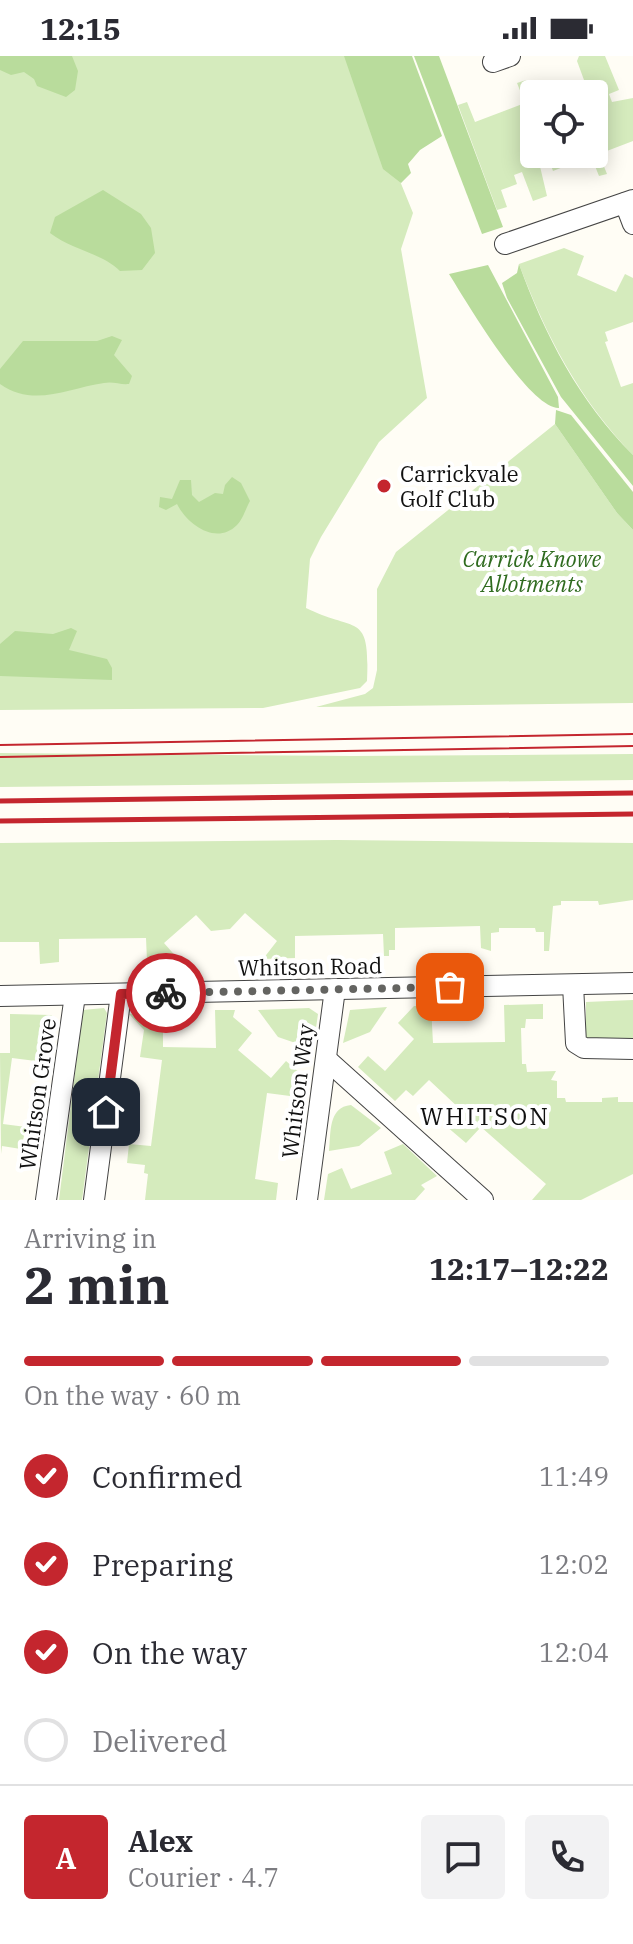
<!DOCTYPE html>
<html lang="en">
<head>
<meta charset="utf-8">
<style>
	body { margin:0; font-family:"IBM Plex Serif",serif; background:#f2f2f3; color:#2b2b33; height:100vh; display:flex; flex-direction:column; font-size:30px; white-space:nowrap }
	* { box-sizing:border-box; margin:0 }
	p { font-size:26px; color:#7c7c81 }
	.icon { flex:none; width:44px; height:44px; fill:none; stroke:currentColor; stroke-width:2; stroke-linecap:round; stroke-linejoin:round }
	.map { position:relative; height:1144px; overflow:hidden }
	.drawer { display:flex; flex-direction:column; background:#fff; flex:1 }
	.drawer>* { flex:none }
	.controls { position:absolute; left:520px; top:24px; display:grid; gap:16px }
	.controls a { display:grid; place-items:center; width:88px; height:88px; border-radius:8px; background:#fff; box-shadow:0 4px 20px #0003; font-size:40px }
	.pin { position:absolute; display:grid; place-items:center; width:68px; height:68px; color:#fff; margin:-34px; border-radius:16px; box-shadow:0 4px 12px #0006 }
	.courier { position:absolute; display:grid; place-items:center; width:80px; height:80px; margin:-40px; border:6px solid #c4262e; border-radius:50%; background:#fff; color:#222; box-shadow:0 2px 10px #0007 }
	.summary em { font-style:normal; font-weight:700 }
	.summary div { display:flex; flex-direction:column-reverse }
	.summary { display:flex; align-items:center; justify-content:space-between; height:136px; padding:0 24px }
	h1 { font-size:52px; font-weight:700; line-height:60px }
	.bar { display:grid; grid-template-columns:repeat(4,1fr); gap:12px 8px; align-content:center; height:96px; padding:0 24px }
	.bar i { height:10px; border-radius:6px; background:#e1e1e2 }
	.bar .on { background:#c4262e }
	.bar p { grid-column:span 4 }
	.line { display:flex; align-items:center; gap:20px; padding:0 24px; border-top:2px solid #e1e1e2 }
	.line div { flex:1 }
	.round { display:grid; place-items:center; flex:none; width:84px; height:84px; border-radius:8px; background:#f2f2f3 }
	ol { padding:0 24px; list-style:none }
	li { display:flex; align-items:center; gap:24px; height:88px }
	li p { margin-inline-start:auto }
	li .icon { padding:8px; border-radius:50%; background:#c4262e; color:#fff; stroke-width:4 }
	li:last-child { color:#7c7c81 }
	li i { width:44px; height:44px; border:4px solid #e1e1e2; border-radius:50% }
	.status { display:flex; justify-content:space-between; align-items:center; height:56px; padding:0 40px; background:#fff; direction:ltr }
	.status svg { height:22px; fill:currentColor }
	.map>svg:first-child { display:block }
	.green { fill:#d5ebbd }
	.forest { fill:#b9dc9c }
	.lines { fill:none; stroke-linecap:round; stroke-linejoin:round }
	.street-casing { stroke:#444; stroke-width:22 }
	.street { stroke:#fff; stroke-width:20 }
	.tram { stroke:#c4262e; stroke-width:2 }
	.rail { stroke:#c4262e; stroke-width:5 }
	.done { stroke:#646461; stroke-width:8; stroke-dasharray:0 14.4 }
	.route { stroke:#c4262e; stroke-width:10 }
	.poi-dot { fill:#c4262e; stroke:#fff; stroke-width:3 }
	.labels { text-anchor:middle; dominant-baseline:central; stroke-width:8; stroke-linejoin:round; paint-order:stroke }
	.poi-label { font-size:22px; fill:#111; stroke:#fff; text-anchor:start }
	.park-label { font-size:22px; font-style:italic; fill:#2f6b1f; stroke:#fff }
	.street-label { font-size:22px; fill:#111; stroke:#fff }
	.neighbourhood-label { font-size:24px; letter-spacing:2px; fill:#111; stroke:#fff }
</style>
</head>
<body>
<div class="status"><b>12:15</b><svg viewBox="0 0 49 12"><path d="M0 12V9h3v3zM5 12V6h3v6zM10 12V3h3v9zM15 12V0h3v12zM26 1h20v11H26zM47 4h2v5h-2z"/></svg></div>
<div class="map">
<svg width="633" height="1144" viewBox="0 0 633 1144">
	<rect width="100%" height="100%" fill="#fffdf5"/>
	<g class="green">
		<path d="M0,0H349L413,157L401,193L427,342L379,386L321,481L310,503L306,552C357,577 370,555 367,625L360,632L263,652L0,654Z"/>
		<path d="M579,0H605L619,34L609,38L612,46L633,42V85L599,98L607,118L599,120L591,100L553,115L547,98H594V38H549L571,30L573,35L582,32L580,26L584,24L577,5Z"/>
		<path d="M526,24L534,44V98H546L538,102L547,140L533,145L522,116L514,119L517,128L501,134L507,151L497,154L458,49L467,46L475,66L525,47L517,27Z"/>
		<path d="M564,192L584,200L577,219L616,236L625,218L633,222V266L605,276L608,285L605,286L621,331L633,327V399C579,343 546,280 519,208Z"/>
		<path d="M555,368L617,457L633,474V647L316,651L365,638L373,632L377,614V533L396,496Z"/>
		<path d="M0,697L353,700L633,698V724L0,731Z"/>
		<path d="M337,784L633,787V844L599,849L598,845H561V849L553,850L549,895H544V876H536L535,872H499V876L491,877V895L481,892L480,870L395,872V894H389V900H384L383,878L295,880V902L263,903L277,885L245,857L230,873L211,875L196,859L164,887L179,904L147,905L146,882L59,883V906L40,908L39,886H0V787Z"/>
		<path d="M633,944V983L586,982V946Z"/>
		<path d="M543,948V963H526L525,972H521L522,1008H526L527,1016L556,1015L551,1024L557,1025V1042H565L566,1046H602V1042L618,1041V1046H633V1118L581,1144H532L546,1128L481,1071L466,1087L446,1070L460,1053L429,1024L413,1040L406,1034L395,1045L358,1011L368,1000L385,1015L414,983L398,967L414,950H431L433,987L505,986L504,949Z"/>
		<path d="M387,951L370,976L343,987L350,954Z"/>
		<path d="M104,952L107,957L82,1144H59L83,954Z"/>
		<path d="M309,952L318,958L313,993L278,981L258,954Z"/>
		<path d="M215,954H235L233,961L252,977L238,994L271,1022L286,1005L308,1024L306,1034L291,1033L290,1040L267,1037L255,1123L278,1127L276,1144H145L148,1118L144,1117L145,1109L127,1107L129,1088L151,1090L162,1004L140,1001L144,974L129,958L163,956V991L216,992Z"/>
		<path d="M10,958L51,959L56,963L52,1007L12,1002L3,1068L26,1071L21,1093L2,1090L1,1098L0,997H10Z"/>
		<path d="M351,1049L381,1072L359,1090L329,1095C331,1077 328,1051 351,1049Z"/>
		<path d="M403,1088L437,1120L421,1129L425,1133L415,1144H324L328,1118L342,1112L351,1133L392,1118L384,1096Z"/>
	</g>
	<g class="forest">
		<path d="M0,0H72L78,15L75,34L66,41L37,30L34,23L24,16L11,19L0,14Z"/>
		<path d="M344,0H412L442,80L420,94L408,108L411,117L401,127L383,113Z"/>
		<path d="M414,0H439L503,171L482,178Z"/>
		<path d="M103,134L141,158L151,172L155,197L142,214L120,215C102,197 72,194 50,177L55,161Z"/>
		<path d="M519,208C545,280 579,345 633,399V430L561,341L507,242L502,227L517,217Z"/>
		<path d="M488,209L558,341L559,352C529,353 466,245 449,218Z"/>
		<path d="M112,280L122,284L114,299L132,320L129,328C120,329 113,325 104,327C68,332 34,352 0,328V313L23,285H97Z"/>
		<path d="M556,354L571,359L633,436V474L617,457L555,368Z"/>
		<path d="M232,421L241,427L250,445C246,452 243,463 237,469C216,490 187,468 177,448L166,454L159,451L160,441L172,443L180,424H191L192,439L199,446L215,437L223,438L225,429Z"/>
		<path d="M71,572L77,575L69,594L107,603L112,612V624L0,620V588L15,575L53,578Z"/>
	</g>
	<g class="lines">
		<g class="street-casing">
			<g id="street">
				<path d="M493,6L510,0"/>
				<path d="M625,147L633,168"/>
				<path d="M505,188L633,144"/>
				<path d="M573,929L576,987L584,992L633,993"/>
				<path d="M0,940L633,927"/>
				<path d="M326,1003L483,1144"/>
				<path d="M46,1144L75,939"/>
				<path d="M94,1144L121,938"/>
				<path d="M307,1144L335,933"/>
			</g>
		</g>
		<use href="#street" class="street"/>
		<g class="tram">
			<path d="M0,689L633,678"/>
			<path d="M0,701L633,690"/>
		</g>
		<g class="rail">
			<path d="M0,745L633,737"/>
			<path d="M0,765L633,758"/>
		</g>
	</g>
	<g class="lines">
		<path class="done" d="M166,937L450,931"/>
		<path class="route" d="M106,1056L121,938L166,937"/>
	</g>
	<circle class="poi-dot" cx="384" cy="430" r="8"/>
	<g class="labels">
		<g class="poi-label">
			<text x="400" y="417">Carrickvale<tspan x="400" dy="25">Golf Club</tspan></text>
		</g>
		<g class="park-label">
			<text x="532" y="502">Carrick Knowe<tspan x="532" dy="25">Allotments</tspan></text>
		</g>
		<g class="street-label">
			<text transform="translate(310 910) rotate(-1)">Whitson Road</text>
			<text transform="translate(297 1035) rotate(-83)">Whitson Way</text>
			<text transform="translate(37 1038) rotate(-82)">Whitson Grove</text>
		</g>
		<g class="neighbourhood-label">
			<text x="485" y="1060">WHITSON</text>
		</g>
	</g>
</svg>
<div class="controls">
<a><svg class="icon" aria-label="locate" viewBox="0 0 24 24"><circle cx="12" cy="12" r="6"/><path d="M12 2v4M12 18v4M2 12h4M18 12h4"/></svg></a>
</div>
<div class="pin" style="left:450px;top:931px;background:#ea580c"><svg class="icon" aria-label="bag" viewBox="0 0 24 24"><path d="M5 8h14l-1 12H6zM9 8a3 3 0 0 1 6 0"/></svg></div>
<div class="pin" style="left:106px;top:1056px;background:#1f2937"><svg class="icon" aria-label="home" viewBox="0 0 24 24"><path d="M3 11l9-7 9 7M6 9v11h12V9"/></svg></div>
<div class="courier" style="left:166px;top:937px"><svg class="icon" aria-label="bike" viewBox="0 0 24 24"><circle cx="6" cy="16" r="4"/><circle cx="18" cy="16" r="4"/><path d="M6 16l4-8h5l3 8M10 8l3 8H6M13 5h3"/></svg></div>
</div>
<section class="drawer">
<div class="summary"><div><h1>2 min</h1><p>Arriving in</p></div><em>12:17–12:22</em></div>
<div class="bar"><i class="on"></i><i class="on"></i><i class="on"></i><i></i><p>On the way · 60 m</p></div>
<ol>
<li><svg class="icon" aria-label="check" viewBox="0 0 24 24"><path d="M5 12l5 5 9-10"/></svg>Confirmed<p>11:49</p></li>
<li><svg class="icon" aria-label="check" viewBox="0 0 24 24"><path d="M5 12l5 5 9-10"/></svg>Preparing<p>12:02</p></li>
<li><svg class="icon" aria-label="check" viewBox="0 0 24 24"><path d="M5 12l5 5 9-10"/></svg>On the way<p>12:04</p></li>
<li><i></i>Delivered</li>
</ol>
<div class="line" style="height:144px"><b class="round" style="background:#c4262e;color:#fff">A</b><div><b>Alex</b><p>Courier · 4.7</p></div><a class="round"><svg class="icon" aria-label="chat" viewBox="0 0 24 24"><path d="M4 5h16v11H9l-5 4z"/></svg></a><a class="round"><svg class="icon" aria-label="phone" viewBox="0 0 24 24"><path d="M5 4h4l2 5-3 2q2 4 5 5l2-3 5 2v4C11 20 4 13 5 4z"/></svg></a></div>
</section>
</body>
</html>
